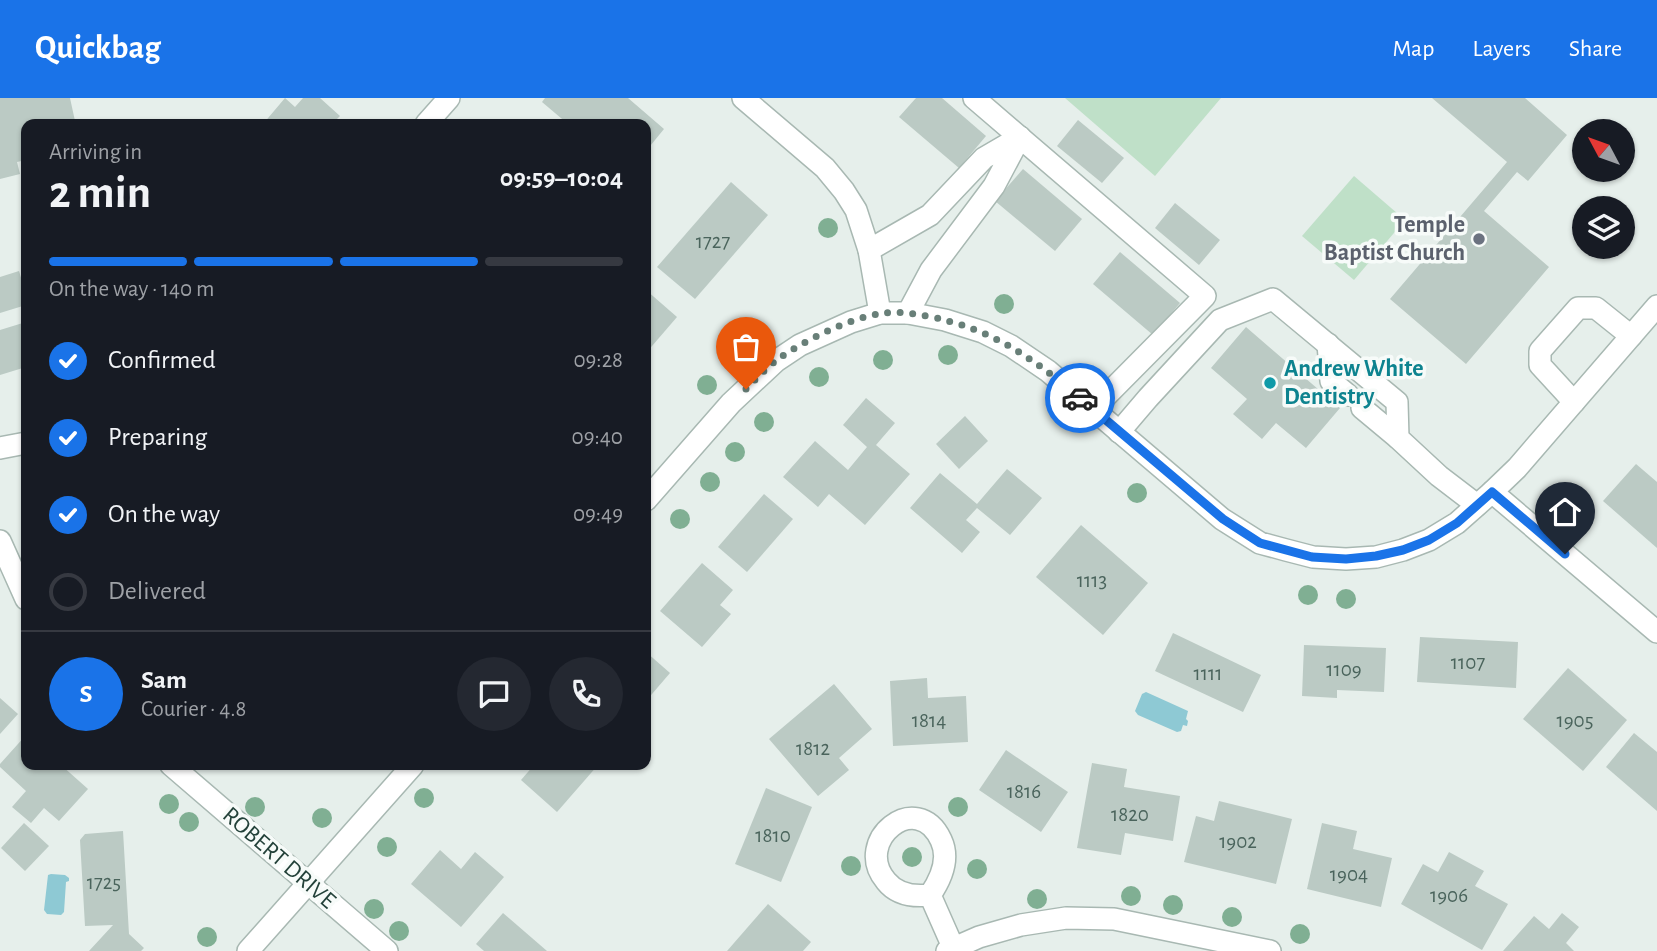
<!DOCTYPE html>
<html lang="en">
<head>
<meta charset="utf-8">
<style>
	body { margin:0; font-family:"Alegreya Sans",sans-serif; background:#242831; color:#f1f3f6; height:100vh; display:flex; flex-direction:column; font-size:26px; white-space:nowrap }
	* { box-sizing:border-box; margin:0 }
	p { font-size:23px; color:#9ea1a6 }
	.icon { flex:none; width:38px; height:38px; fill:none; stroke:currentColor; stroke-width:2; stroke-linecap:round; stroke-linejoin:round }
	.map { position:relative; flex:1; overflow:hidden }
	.details { position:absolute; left:21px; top:21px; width:630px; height:651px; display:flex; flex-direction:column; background:#171b24; border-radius:14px; box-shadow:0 2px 5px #0004 }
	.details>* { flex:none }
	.needle { width:46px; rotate:311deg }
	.buttons { position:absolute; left:1572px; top:21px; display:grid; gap:14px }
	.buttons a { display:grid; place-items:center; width:63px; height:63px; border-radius:50%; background:#171b24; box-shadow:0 2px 5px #0004; font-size:35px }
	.pin { position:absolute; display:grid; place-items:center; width:60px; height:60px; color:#fff; margin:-72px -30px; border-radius:50% 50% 50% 0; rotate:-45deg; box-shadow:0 0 7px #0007 }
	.pin .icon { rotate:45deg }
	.courier { position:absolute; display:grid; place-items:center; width:70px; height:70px; margin:-35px; border:5px solid #1a73e8; border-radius:50%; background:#fff; color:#222; box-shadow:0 2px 9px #0007 }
	.head em { font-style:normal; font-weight:700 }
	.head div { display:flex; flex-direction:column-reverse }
	.head { display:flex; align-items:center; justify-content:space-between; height:119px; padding:0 28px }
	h1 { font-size:46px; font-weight:700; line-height:52px }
	.bar { display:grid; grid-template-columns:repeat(4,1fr); gap:10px 7px; align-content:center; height:84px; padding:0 28px }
	.bar i { height:9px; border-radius:5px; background:#363941 }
	.bar .on { background:#1a73e8 }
	.bar p { grid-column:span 4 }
	.line { display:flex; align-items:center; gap:18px; padding:0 28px; border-top:2px solid #363941 }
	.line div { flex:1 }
	.round { display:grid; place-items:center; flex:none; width:74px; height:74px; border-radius:37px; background:#242831 }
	ol { padding:0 28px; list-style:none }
	li { display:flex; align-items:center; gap:21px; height:77px }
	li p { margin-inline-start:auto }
	li .icon { padding:7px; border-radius:50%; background:#1a73e8; color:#fff; stroke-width:4 }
	li:last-child { color:#9ea1a6 }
	li i { width:38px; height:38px; border:4px solid #363941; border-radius:50% }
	header { display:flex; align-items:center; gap:42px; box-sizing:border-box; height:98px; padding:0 35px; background:#1a73e8; color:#fff }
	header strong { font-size:33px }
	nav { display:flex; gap:38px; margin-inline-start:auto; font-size:24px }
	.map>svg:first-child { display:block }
	.green { fill:#bfe0c8 }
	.water { fill:#8ec9d4 }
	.building { fill:#bbcac4 }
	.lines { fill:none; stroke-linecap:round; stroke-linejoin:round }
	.minor-casing { stroke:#a8b8b2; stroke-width:24 }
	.minor { stroke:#fff; stroke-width:21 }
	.tree { fill:#80af93 }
	.done { stroke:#687f78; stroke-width:7; stroke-dasharray:0 12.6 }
	.route { stroke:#1a73e8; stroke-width:9 }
	.worship-dot { fill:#6b7280; stroke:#f7fbf9; stroke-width:2.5 }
	.culture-dot { fill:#0f9aa8; stroke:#f7fbf9; stroke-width:2.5 }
	.labels { text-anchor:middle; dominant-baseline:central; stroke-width:7; stroke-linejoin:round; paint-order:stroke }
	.number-label { font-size:21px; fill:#4a645c }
	.worship-label { font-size:24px; font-weight:bold; fill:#5b616d; stroke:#f7fbf9; text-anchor:end }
	.culture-label { font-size:24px; font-weight:bold; fill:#0d838f; stroke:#f7fbf9; text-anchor:start }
	.street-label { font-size:24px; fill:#24423a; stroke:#f7fbf9 }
</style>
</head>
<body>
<header>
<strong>Quickbag</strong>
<nav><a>Map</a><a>Layers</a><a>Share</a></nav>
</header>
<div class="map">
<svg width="1657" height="853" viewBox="0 0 1657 853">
	<rect width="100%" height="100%" fill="#e6efeb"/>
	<g class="green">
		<path d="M1065,0H1221L1155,78Z"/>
		<path d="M1354,78L1405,122L1354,182L1302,138Z"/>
	</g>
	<g class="water">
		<path d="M1146,594L1188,613L1186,621L1188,623L1187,628L1183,627L1181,633L1177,634L1138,617L1135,613L1142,596Z"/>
		<path d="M51,776L65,777L69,780V783L66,784L64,814L61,817L47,816L44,812L48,777Z"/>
	</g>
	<g class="building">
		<path d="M0,0H70L75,23L62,26H26V62L17,64L20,76L0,81Z"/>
		<path d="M285,0L295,9L303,0H320L340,18L332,26H263Z"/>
		<path d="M545,0H628L664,31L646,53V26H568L542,4Z"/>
		<path d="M916,0H942L986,38L959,70L899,19Z"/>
		<path d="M1432,0H1525L1567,37L1528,83L1517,74L1484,113L1549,169L1466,266L1390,201L1507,64Z"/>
		<path d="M1078,22L1124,60L1102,85L1057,48Z"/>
		<path d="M1023,71L1082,121L1055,153L995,103Z"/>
		<path d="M731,84L768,117L695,201L657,169Z"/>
		<path d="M1175,105L1220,142L1199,167L1155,130Z"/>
		<path d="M1120,154L1180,205L1153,237L1093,186Z"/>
		<path d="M19,173L26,196V207L0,215V179Z"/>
		<path d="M646,192L677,219L646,255Z"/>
		<path d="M26,224V269L0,277V232Z"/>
		<path d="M1246,229L1340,310L1306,350L1276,325L1262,341L1233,316L1247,301L1211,270Z"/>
		<path d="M866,300L895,325L876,347L910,376L865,427L829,396L818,409L783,379L815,343L848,372L867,349L843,327Z"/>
		<path d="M965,318L988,343L959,371L936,346Z"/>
		<path d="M1636,366L1657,384V450L1603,403Z"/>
		<path d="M1007,371L1042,400L1010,437L977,410L966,422L980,434L962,455L910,410L940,375L977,406Z"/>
		<path d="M764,396L793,421L747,474L718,449Z"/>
		<path d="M1081,427L1148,485L1103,537L1036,479Z"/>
		<path d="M702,465L733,492L720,507L731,516L702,549L660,513Z"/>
		<path d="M1173,535L1261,577L1243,614L1155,573Z"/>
		<path d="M1420,539L1518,544L1516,590L1417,584Z"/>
		<path d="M1304,547L1386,550L1384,594L1337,592V600L1302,598Z"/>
		<path d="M646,554L670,575L646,603Z"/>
		<path d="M1568,570L1627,622L1583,673L1523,621Z"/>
		<path d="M927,580L928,600L966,598L968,644L893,648L890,583Z"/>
		<path d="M834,586L872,631L839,660L849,672L818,698L769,641Z"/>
		<path d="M0,600L18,616L0,636Z"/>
		<path d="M1634,635L1657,654V713L1606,669Z"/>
		<path d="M26,637V667H61L88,691L59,723L44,710L31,725L12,709L26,693L0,669V666Z"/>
		<path d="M1006,652L1068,694L1041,734L979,692Z"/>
		<path d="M1092,665L1127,671L1124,689L1180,698L1173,743L1125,735L1121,757L1077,750Z"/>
		<path d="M534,667H598L557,714L521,682Z"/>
		<path d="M766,690L812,709L781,784L735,766Z"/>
		<path d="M1219,703L1292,721L1276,786L1184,764L1196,718L1214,723Z"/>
		<path d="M24,725L49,748L25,773L1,750Z"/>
		<path d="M1322,725L1357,733L1353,751L1392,760L1381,809L1307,791Z"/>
		<path d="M123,733L129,836L144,850L141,853H89L113,827L85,828L80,742L85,736Z"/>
		<path d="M440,752L461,771L475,754L504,779L461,829L411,786Z"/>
		<path d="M1449,754L1484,773L1475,788L1508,806L1482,852L1401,806L1423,766L1438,774Z"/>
		<path d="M768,806L811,844L803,853H727Z"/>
		<path d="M503,815L547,853H484L476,846Z"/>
		<path d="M1562,815L1579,829L1566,845L1574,853H1503L1534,818L1549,831Z"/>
	</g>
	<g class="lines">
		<g class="minor-casing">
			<g id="minor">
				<path d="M743,0L825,70L844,93L856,112L869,152L880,215"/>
				<path d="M974,0L1205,198L1093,311"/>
				<path d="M426,26L449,0"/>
				<path d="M869,152L930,117L984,60L1020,39L994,88L931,172L908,215"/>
				<path d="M1328,246L1331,283L1348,297"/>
				<path d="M1574,304L1540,267V253L1578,210H1596L1631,238"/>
				<path d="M1362,310L1398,340"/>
				<path d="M1119,334L1148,300L1220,222L1273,201L1397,304L1398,340L1439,378L1477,407"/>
				<path d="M0,350L26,345"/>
				<path d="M1492,394L1657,534"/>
				<path d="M646,402L731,305L776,263L800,247L851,224L880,215H908L945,222L983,234L1011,248L1048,273L1222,421L1260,445L1286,452L1313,459L1346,461L1376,459L1403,452L1429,442L1457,425L1492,394L1517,370L1657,208"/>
				<path d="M0,443L26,501"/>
				<path d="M171,667L387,853"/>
				<path d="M930,797C941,781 950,761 941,742C917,690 852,743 886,783C897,797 913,799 930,797L953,849"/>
				<path d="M248,853L413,667"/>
				<path d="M947,853L979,839L1021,827L1066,820L1114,821L1270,853"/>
			</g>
		</g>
		<use href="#minor" class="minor"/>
	</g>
	<g class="tree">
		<circle cx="828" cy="130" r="10"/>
		<circle cx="1004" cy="206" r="10"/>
		<circle cx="731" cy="257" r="10"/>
		<circle cx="948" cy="257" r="10"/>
		<circle cx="883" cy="262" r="10"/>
		<circle cx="819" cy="279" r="10"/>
		<circle cx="707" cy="287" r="10"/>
		<circle cx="764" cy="324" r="10"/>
		<circle cx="735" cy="354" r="10"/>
		<circle cx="710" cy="384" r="10"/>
		<circle cx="1137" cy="395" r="10"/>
		<circle cx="680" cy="421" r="10"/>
		<circle cx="1308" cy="497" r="10"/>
		<circle cx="1346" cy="501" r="10"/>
		<circle cx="424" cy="700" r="10"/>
		<circle cx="169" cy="706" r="10"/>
		<circle cx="255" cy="709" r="10"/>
		<circle cx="958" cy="709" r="10"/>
		<circle cx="322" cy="720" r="10"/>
		<circle cx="189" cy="724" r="10"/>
		<circle cx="387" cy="749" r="10"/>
		<circle cx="912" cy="759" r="10"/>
		<circle cx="851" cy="768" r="10"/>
		<circle cx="977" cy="771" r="10"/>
		<circle cx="1131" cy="798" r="10"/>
		<circle cx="1037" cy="801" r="10"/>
		<circle cx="1173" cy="807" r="10"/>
		<circle cx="374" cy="811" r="10"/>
		<circle cx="1232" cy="819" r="10"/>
		<circle cx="399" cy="833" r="10"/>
		<circle cx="1300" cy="836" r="10"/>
		<circle cx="207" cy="839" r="10"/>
	</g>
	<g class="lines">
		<path class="done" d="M746,291C756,281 766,270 777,262C801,244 850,220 879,216C895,213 911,215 927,218C992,231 1030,258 1080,300"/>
		<path class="route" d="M1080,300L1223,421L1260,445L1312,459L1346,461L1376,458L1403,452L1429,442L1457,425L1492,394L1565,456"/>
	</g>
	<circle class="worship-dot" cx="1479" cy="141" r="7"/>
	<circle class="culture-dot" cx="1270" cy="285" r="7"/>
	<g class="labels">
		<g class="number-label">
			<text x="713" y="143">1727</text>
			<text x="1092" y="482">1113</text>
			<text x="1468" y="564">1107</text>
			<text x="1344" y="571">1109</text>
			<text x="1208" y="575">1111</text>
			<text x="929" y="622">1814</text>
			<text x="1575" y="622">1905</text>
			<text x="813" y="650">1812</text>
			<text x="1024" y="693">1816</text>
			<text x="1130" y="716">1820</text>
			<text x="773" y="737">1810</text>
			<text x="1238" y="743">1902</text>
			<text x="1349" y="776">1904</text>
			<text x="104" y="784">1725</text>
			<text x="1449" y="797">1906</text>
		</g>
		<g class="worship-label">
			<text x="1465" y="127">Temple<tspan x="1465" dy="28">Baptist Church</tspan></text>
		</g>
		<g class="culture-label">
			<text x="1284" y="271">Andrew White<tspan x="1284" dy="28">Dentistry</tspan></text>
		</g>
		<g class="street-label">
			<text transform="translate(279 760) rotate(41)">ROBERT DRIVE</text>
		</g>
	</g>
</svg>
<div class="buttons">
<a><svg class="needle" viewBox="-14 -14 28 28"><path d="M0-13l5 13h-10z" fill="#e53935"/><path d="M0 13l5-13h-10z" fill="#9ea1a6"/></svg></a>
<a><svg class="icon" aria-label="layers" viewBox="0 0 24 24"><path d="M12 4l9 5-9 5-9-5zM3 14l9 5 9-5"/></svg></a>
</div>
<div class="pin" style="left:746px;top:291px;background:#ea580c"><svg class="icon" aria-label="bag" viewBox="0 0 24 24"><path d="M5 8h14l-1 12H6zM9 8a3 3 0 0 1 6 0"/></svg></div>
<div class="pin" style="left:1565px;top:456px;background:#1f2937"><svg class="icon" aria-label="home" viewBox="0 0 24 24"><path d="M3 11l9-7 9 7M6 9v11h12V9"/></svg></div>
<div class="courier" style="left:1080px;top:300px"><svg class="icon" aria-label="car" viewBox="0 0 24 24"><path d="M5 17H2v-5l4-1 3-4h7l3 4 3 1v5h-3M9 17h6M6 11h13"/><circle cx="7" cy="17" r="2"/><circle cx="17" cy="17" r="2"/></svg></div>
<section class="details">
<div class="head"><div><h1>2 min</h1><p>Arriving in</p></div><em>09:59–10:04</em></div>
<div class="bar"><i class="on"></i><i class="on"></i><i class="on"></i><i></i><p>On the way · 140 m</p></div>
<ol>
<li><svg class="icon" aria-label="check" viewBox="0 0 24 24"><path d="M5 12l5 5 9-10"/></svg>Confirmed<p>09:28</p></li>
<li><svg class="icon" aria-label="check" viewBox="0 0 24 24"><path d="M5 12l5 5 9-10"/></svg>Preparing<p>09:40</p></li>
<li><svg class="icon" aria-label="check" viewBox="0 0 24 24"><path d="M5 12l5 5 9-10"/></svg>On the way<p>09:49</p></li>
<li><i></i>Delivered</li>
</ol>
<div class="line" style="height:126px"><b class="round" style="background:#1a73e8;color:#fff">S</b><div><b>Sam</b><p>Courier · 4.8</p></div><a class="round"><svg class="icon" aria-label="chat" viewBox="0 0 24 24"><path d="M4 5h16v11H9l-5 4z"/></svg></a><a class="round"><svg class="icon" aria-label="phone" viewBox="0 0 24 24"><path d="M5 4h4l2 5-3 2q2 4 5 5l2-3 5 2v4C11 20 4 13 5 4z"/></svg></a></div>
</section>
</div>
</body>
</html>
